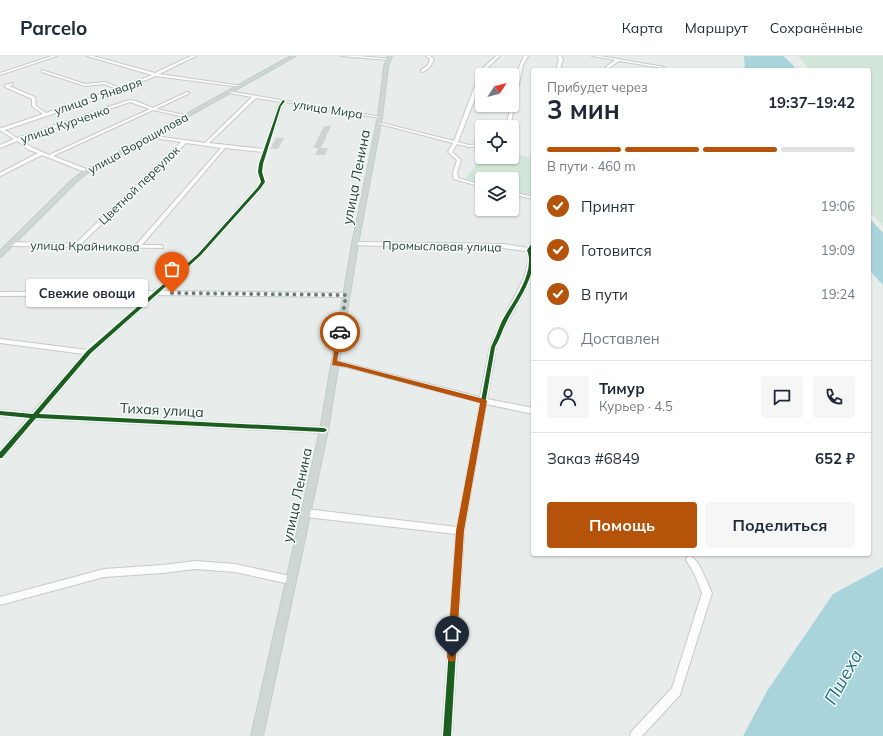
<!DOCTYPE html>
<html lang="ru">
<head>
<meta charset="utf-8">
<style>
	body { margin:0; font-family:Mulish,sans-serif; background:#f6f6f7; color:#1f2937; height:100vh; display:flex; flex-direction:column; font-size:15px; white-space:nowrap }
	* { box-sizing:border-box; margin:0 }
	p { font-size:13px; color:#747a83 }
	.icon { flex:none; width:22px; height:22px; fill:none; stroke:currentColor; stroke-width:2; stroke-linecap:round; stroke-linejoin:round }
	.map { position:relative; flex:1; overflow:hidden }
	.side { position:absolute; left:531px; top:12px; width:340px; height:488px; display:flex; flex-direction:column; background:#fff; border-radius:4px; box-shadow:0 1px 3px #0004 }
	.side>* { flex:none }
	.needle { width:26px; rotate:54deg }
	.tools { position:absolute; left:475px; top:12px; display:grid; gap:8px }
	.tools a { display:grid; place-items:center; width:44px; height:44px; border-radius:4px; background:#fff; box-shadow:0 1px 3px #0004; font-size:20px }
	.pin { position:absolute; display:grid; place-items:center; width:34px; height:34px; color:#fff; margin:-41px -17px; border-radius:50% 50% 50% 0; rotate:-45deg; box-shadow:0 0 4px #0007 }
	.pin .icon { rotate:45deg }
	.courier { position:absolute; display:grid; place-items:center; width:40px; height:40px; margin:-20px; border:3px solid #b45309; border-radius:50%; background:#fff; color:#222; box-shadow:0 1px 5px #0007 }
	.bubble { position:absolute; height:28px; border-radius:4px; background:#fff; box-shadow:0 1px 3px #0004; font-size:13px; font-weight:700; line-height:28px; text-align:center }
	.headline em { font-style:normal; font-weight:700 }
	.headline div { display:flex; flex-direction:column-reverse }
	.headline { display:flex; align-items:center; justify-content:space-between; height:68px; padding:0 16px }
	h1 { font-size:26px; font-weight:700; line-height:30px }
	.bar { display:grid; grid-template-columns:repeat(4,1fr); gap:6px 4px; align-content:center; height:48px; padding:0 16px }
	.bar i { height:5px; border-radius:3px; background:#e0e1e3 }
	.bar .selected { background:#b45309 }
	.bar p { grid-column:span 4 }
	.line { display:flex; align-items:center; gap:10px; padding:0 16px; border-top:1px solid #e0e1e3 }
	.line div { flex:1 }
	.round { display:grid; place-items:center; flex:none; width:42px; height:42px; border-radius:4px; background:#f6f6f7 }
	ol { padding:0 16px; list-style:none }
	li { display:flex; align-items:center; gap:12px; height:44px }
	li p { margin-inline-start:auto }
	li .icon { padding:4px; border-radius:50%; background:#b45309; color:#fff; stroke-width:4 }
	li:last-child { color:#747a83 }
	li i { width:22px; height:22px; border:2px solid #e0e1e3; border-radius:50% }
	.primary-button { display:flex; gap:8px; margin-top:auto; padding:8px 16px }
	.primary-button a { flex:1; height:46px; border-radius:4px; background:#b45309; color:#fff; font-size:16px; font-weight:700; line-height:46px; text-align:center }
	.primary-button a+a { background:#f6f6f7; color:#1f2937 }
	header { display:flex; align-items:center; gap:24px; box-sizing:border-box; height:56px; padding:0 20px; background:#fff; border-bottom:1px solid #e0e1e3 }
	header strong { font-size:19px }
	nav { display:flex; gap:22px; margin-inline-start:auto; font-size:14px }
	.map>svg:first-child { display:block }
	.green { fill:#d1e6d8 }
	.water { fill:#a9d4db }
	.building { fill:#cfd4d2 }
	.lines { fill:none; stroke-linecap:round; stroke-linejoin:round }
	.minor-casing { stroke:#c5cac8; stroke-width:2 }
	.major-casing { stroke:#c3ccc9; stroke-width:2 }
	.minor { fill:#fcfcfc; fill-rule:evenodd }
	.major { fill:#cfd7d5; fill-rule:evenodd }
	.cycleway-casing { stroke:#f7fbf9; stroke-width:3 }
	.cycleway { fill:#1b5e20; fill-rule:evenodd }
	.route { fill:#b45309 }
	.done { stroke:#697e78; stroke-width:4; stroke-dasharray:0 7.2 }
	.labels { text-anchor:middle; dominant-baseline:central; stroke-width:3; stroke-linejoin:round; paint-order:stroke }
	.far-street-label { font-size:12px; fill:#24423a; stroke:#f7fbf9 }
	.street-label { font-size:14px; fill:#24423a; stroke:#f7fbf9 }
	.near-water-label { font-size:18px; font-style:italic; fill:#1c6f80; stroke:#f7fbf9 }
</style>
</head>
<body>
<header>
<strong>Parcelo</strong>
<nav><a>Карта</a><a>Маршрут</a><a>Сохранённые</a></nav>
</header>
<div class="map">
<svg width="883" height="680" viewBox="0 0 883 680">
	<rect width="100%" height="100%" fill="#e8edeb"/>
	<g class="green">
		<path d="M798,0H883V169L869,155V14H810Z"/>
		<path d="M512,97L533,102V140L512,134V123H482V127L465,123L482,101H512Z"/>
	</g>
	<g class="water">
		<path d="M744,0H783L794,10V14H745Z"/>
		<path d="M869,162L883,177V229L869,214Z"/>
		<path d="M883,511V680H743L767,635L833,538Z"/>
	</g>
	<g class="building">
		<path d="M324,70H331L321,92H328L325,99H315L318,92H313Z"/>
		<path d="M276,82H284L278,93H270Z"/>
	</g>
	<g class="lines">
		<g class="minor-casing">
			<g id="minor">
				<path d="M52,0H57L0,19V17Z"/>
				<path d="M87,0H93L155,17L191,0H196L159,18L242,30L240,31L156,20L100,42L5,74L17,82L129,44L136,45L153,52L187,36L190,37L156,53L185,59V61L153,54L53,100L89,114V116H85L42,99L0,120V117L38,97L29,94L17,85L0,92V89L14,83L1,75H0V71L2,72L43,58L32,50V43L5,31V29L13,27V29L9,30L35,41L36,50L46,57L116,33L105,28L85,30L42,16V14L85,28L105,26L120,32L152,19ZM130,46L150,53L49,99L33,92L20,84Z"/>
				<path d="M341,0H358L390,3L388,4Z"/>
				<path d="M426,0H430L434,3C432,9 428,15 421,16V14L428,9L430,3Z"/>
				<path d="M496,0H500L485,14L484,19H482V24L458,86L469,89L482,88V90L469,91L457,88L452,96L461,104L457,117L458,122L482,129V131L454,123L453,117L457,104L448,96L453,87L376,67L378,66L454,85L481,14Z"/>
				<path d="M524,0H528L523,9L510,71H506L511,49H512C512,34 517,13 524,0Z"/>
				<path d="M557,0H561L563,3L560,14H556L559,3Z"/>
				<path d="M592,0H600L664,11L662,12L619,5L609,12L611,14H606V11L615,4Z"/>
				<path d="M228,35L382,61L380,62L285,46L282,50L263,108L262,116L265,126L261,133L201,200L161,235L346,237L349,239L346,241L157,239L91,298L40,358L324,371L327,372L328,374L327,376L324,377L36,363L3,402L0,403V395L28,362L0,360V354L32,357L84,298L0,287V283L88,294L150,239L0,240V236L154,235L197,198L257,131L261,126C257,113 258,109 263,96L225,92L142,189H161L163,190V192L10,190L7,188L10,186L75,188L181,86L149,81H148V79L205,87L252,41L229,37H228ZM256,42L281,46L278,50L264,93L209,87ZM186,87L221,92L136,189L81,188Z"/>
				<path d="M512,136L533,141V143L512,138Z"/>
				<path d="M355,186L503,188L528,192L531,187L533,186V192L532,194C539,226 506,261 496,291C495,296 494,301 494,306C491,319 489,331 487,343L533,352V358L486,348L464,475L452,680H442L456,478L306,461L303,460L302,457L303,454L306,453L457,471L480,346L346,311L334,309L331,307L334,305L346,307L480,341L490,291L500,268L524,222L527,212L528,203L527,195L503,192H442L353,189L352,188Z"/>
				<path d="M690,500C700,504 707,527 712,537L681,635L680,639L642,680H630L631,676L672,632L702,537L694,517L686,504L687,501Z"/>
				<path d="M195,505L235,508L290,520L293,521L294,524L293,527L290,528L235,516L195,513L163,517L104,521L0,549V541L104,513L163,509Z"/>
			</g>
		</g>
		<g class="major-casing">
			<g id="major">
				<path d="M291,0H296L89,116L77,125L2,200L0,201V195L73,123L85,114Z"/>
				<path d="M388,0H392L388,11L382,61L358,188L328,374L263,680H251L320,374L352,188L378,61L384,11Z"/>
			</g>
		</g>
		<use href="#minor" class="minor"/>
		<use href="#major" class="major"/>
		<g class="cycleway-casing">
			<g id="cycleway">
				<path d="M283,44L285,45L281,50L263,108L262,116L265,126L260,133L200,200L91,297L39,358L324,372L326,373L327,374L326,375L324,376L36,362L2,402H0V396L30,362L0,359V355L33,358L87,295L198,198L258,131L261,126L258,116L259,108L279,50Z"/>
				<path d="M532,187H533V191L531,194C532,197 533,200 533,203C534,224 516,247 507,265C502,274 500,283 495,291L463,475L451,680H443L457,475L491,291C495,283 498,274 502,265C512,247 530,224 529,203C529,200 528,197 527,194Z"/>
			</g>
		</g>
		<use href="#cycleway" class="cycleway"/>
	</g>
	<path class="route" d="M340,274L342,276L337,305L484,343L487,345L464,475L456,601L455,604L452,606L448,604L447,601L456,475L480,347L346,311L332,309L337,276Z"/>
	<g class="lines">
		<path class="done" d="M172,237L346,239L340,276"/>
	</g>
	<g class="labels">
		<g class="far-street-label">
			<text transform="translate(98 40) rotate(-19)">улица 9 Января</text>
			<text transform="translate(328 53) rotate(9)">улица Мира</text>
			<text transform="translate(65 68) rotate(-19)">улица Курченко</text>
			<text transform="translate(138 87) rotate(-29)">улица Ворошилова</text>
			<text transform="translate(139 129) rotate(-44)">Цветной переулок</text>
			<text transform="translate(85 190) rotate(1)">улица Крайникова</text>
			<text transform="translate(442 190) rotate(1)">Промысловая улица</text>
		</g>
		<g class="street-label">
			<text transform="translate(356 121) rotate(-79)">улица Ленина</text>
			<text transform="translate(162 354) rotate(3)">Тихая улица</text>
			<text transform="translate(297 439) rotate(-78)">улица Ленина</text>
		</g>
		<g class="near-water-label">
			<text transform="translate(843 621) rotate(-61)">Пшеха</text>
		</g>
	</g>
</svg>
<div class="tools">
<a><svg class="needle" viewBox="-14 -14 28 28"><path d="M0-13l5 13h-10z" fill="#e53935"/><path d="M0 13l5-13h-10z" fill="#747a83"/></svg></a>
<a><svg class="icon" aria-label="locate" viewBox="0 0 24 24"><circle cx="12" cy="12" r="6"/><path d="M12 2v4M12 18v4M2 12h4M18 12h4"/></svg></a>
<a><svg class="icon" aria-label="layers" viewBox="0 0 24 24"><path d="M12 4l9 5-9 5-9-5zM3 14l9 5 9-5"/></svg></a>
</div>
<div class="pin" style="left:172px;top:237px;background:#ea580c"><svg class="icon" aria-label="bag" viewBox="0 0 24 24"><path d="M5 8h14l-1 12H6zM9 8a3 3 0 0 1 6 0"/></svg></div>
<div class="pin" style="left:452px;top:601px;background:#1f2937"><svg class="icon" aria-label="home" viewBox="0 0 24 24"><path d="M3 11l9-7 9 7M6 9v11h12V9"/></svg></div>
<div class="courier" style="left:340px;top:276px"><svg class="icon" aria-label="car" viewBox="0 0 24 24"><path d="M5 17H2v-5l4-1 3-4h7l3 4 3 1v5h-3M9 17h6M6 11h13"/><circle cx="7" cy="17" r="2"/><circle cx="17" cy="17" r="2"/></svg></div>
<div class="bubble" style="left:26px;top:223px;width:122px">Свежие овощи</div>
<section class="side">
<div class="headline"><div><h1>3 мин</h1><p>Прибудет через</p></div><em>19:37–19:42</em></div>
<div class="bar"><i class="selected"></i><i class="selected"></i><i class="selected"></i><i></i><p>В пути · 460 m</p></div>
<ol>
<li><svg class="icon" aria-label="check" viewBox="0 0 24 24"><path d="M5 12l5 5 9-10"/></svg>Принят<p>19:06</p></li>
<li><svg class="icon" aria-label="check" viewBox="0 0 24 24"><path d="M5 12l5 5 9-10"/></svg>Готовится<p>19:09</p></li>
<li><svg class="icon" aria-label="check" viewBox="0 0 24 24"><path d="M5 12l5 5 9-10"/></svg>В пути<p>19:24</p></li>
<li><i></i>Доставлен</li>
</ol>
<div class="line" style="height:72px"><a class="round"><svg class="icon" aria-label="person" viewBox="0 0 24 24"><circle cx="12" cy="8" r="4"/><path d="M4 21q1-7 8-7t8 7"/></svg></a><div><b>Тимур</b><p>Курьер · 4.5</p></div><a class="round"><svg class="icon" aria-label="chat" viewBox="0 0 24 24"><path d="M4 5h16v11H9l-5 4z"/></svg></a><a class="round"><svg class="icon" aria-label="phone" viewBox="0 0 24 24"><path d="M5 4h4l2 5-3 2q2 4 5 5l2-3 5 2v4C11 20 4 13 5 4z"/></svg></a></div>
<div class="line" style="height:52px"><div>Заказ #6849</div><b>652 ₽</b></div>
<div class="primary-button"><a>Помощь</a><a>Поделиться</a></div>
</section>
</div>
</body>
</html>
